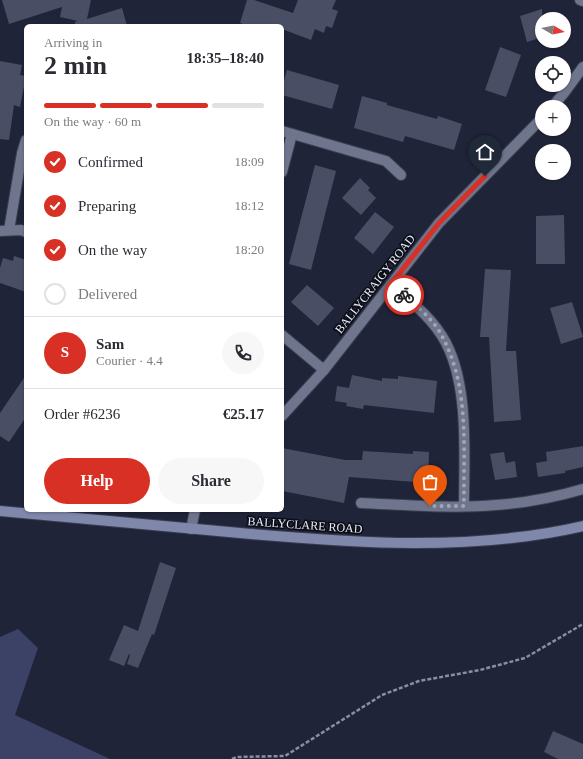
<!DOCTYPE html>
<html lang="en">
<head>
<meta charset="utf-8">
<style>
	body { margin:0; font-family:"Times New Roman",serif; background:#f7f7f7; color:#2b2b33; height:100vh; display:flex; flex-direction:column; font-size:15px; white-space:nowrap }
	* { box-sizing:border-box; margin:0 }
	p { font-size:13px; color:#7c7c81 }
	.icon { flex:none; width:22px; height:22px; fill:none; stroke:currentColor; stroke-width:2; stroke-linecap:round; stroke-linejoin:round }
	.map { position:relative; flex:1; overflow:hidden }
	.drawer { position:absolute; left:24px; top:24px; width:260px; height:488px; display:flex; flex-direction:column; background:#fff; border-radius:6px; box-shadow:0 1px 3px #0004 }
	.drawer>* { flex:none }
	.needle { width:26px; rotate:99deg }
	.buttons { position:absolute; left:535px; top:12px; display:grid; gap:8px }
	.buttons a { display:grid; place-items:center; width:36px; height:36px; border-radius:50%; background:#fff; box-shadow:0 1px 3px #0004; font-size:20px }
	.pin { position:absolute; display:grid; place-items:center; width:34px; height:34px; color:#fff; margin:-41px -17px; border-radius:50% 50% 50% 0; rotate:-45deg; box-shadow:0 0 4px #0007 }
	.pin .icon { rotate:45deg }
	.courier { position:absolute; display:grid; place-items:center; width:40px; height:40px; margin:-20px; border:3px solid #d93025; border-radius:50%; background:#fff; color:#222; box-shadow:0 1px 5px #0007 }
	.overview em { font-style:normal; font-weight:700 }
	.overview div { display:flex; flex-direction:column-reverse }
	.overview { display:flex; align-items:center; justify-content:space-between; height:68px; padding:0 20px }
	h1 { font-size:26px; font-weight:700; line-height:30px }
	.bar { display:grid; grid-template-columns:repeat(4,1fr); gap:6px 4px; align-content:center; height:48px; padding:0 20px }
	.bar i { height:5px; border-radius:3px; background:#e1e1e2 }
	.bar .on { background:#d93025 }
	.bar p { grid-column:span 4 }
	.line { display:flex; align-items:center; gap:10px; padding:0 20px; border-top:1px solid #e1e1e2 }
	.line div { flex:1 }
	.round { display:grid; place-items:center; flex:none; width:42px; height:42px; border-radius:21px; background:#f7f7f7 }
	ol { padding:0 20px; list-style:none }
	li { display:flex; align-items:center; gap:12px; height:44px }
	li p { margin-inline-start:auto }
	li .icon { padding:4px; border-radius:50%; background:#d93025; color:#fff; stroke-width:4 }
	li:last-child { color:#7c7c81 }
	li i { width:22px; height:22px; border:2px solid #e1e1e2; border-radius:50% }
	.cta { display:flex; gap:8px; margin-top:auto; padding:8px 20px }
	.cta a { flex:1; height:46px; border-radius:24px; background:#d93025; color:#fff; font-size:16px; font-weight:700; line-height:46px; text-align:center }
	.cta a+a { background:#f7f7f7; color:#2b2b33 }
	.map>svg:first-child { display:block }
	.green { fill:#3b4266 }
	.building { fill:#494e65 }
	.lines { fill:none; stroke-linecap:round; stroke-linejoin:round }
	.minor-casing { stroke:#3b3e4f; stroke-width:12 }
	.secondary-casing { stroke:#3b3e4f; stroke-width:12 }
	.path { stroke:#8a8e9f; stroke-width:2.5; stroke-dasharray:4 2; stroke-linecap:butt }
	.minor { stroke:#6f758d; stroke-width:10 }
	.secondary { stroke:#7f87aa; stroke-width:10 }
	.done { stroke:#a2a6b6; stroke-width:4; stroke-dasharray:0 7.2 }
	.route { stroke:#d93025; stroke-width:5 }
	.labels { text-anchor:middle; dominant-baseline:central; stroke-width:3.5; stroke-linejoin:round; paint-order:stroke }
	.street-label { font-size:12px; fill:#e8ecfa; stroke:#0c0e17 }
</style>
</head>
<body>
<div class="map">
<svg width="583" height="759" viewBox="0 0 583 759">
	<rect width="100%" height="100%" fill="#202438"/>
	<path class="green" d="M18,629L38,648L15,715L110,759H0V637Z"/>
	<g class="building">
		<path d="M2,0H91L87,19L122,8L127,26H75V22L78,21L60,17L62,7L9,24Z"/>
		<path d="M247,0H254L293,13L298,0H336L332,9L338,11L332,28L326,26L324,33L315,29L311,40L282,29V26H249L240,23Z"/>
		<path d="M542,9V37L527,42L520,16Z"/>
		<path d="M500,47L521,55L506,97L485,90Z"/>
		<path d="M0,61L22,65L20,75L26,76L20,107L14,105L9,140L0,139Z"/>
		<path d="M287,70L339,85L332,109L282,95V87Z"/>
		<path d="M362,96L387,103V105L437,119L438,116L462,124L454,150L405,136L403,142L354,128Z"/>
		<path d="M315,165L336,171L311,270L289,264Z"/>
		<path d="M360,178L370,188L368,190L376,198L361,215L342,198Z"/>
		<path d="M375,212L394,227L373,254L354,238Z"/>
		<path d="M564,215L565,264H536V216Z"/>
		<path d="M14,256L26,260V292L0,283V268L3,258L13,261Z"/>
		<path d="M485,269L511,270L506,351H516L521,420L494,422L489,337H480Z"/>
		<path d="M307,285L334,308L318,326L291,302Z"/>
		<path d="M572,302L583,337L561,344L550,308Z"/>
		<path d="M26,375V417L9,442L0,436V413Z"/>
		<path d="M352,375L382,381V378L398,379V376L437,381L434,413L364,405L363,409L346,406L347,403L335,401L337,386L349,388Z"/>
		<path d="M583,446V467L565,471V473L538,477L536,463L547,461L546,452Z"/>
		<path d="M282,448L345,460H362L363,451L413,454V451L429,452L428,483L349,477L344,503L282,491Z"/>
		<path d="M504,452L506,463L515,461L517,477L495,480L490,454Z"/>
		<path d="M160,562L176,568L154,635L152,634L138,668L127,664L130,655L129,654L124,666L109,660L124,625L138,631Z"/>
		<path d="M553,731L583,744V759H558L544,752Z"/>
	</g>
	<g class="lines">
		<g class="minor-casing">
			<g id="minor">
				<path d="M580,0L583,1"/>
				<path d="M552,107L564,93L583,67"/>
				<path d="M282,131L386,161L401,175"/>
				<path d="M282,172L292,134"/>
				<path d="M9,230L22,153L26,140"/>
				<path d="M0,231L21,230L26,232"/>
				<path d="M391,284C401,291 408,298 416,306C426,315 435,325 442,336C470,380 464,456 464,506"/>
				<path d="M282,335L324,370"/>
				<path d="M282,416L324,370L439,223L542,118"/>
				<path d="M361,503C406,505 451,509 496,505C524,503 556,497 583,489"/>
				<path d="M191,529L195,510"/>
			</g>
		</g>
		<g class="secondary-casing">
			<path id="secondary" d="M0,511C80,519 160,526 240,533C355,543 470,552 583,526"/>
		</g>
		<path class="path" d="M232,759L237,757L285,756L382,695L419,681L480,670L525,658L583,624"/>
		<use href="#minor" class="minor"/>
		<use href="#secondary" class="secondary"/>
	</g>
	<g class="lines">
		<path class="done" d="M404,295C418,307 435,321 443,338C470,389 463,450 464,506H430"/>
		<path class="route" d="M404,295L391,284L439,223L485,176"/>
	</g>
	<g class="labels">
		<g class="street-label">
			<text transform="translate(375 284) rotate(-52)">BALLYCRAIGY ROAD</text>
			<text transform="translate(305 525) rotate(4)">BALLYCLARE ROAD</text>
		</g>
	</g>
</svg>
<div class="buttons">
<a><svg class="needle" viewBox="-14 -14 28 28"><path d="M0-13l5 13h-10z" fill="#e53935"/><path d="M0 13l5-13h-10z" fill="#7c7c81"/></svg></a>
<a><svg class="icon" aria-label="locate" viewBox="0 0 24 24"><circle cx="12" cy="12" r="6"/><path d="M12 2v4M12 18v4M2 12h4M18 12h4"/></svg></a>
<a>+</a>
<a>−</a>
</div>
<div class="pin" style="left:430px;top:506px;background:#ea580c"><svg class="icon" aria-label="bag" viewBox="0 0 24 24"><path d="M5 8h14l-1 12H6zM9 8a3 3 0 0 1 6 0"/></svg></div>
<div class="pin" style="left:485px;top:176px;background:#1f2937"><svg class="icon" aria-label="home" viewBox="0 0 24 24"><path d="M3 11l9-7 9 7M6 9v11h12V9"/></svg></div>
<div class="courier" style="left:404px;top:295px"><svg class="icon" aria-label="bike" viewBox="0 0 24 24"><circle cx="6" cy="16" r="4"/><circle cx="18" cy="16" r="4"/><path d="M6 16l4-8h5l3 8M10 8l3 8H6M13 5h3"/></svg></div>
<section class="drawer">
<div class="overview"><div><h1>2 min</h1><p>Arriving in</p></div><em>18:35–18:40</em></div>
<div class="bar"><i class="on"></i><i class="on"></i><i class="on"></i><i></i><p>On the way · 60 m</p></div>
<ol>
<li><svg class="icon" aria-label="check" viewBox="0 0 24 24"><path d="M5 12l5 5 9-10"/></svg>Confirmed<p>18:09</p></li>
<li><svg class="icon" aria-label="check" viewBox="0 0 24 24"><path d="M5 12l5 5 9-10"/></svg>Preparing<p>18:12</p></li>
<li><svg class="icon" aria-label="check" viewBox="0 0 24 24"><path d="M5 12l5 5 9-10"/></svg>On the way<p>18:20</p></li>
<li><i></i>Delivered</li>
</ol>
<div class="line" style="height:72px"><b class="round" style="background:#d93025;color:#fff">S</b><div><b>Sam</b><p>Courier · 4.4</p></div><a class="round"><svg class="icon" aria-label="phone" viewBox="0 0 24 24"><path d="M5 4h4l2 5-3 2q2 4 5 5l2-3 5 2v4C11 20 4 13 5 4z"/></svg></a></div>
<div class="line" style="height:52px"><div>Order #6236</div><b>€25.17</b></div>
<div class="cta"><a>Help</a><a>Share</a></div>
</section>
</div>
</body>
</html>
